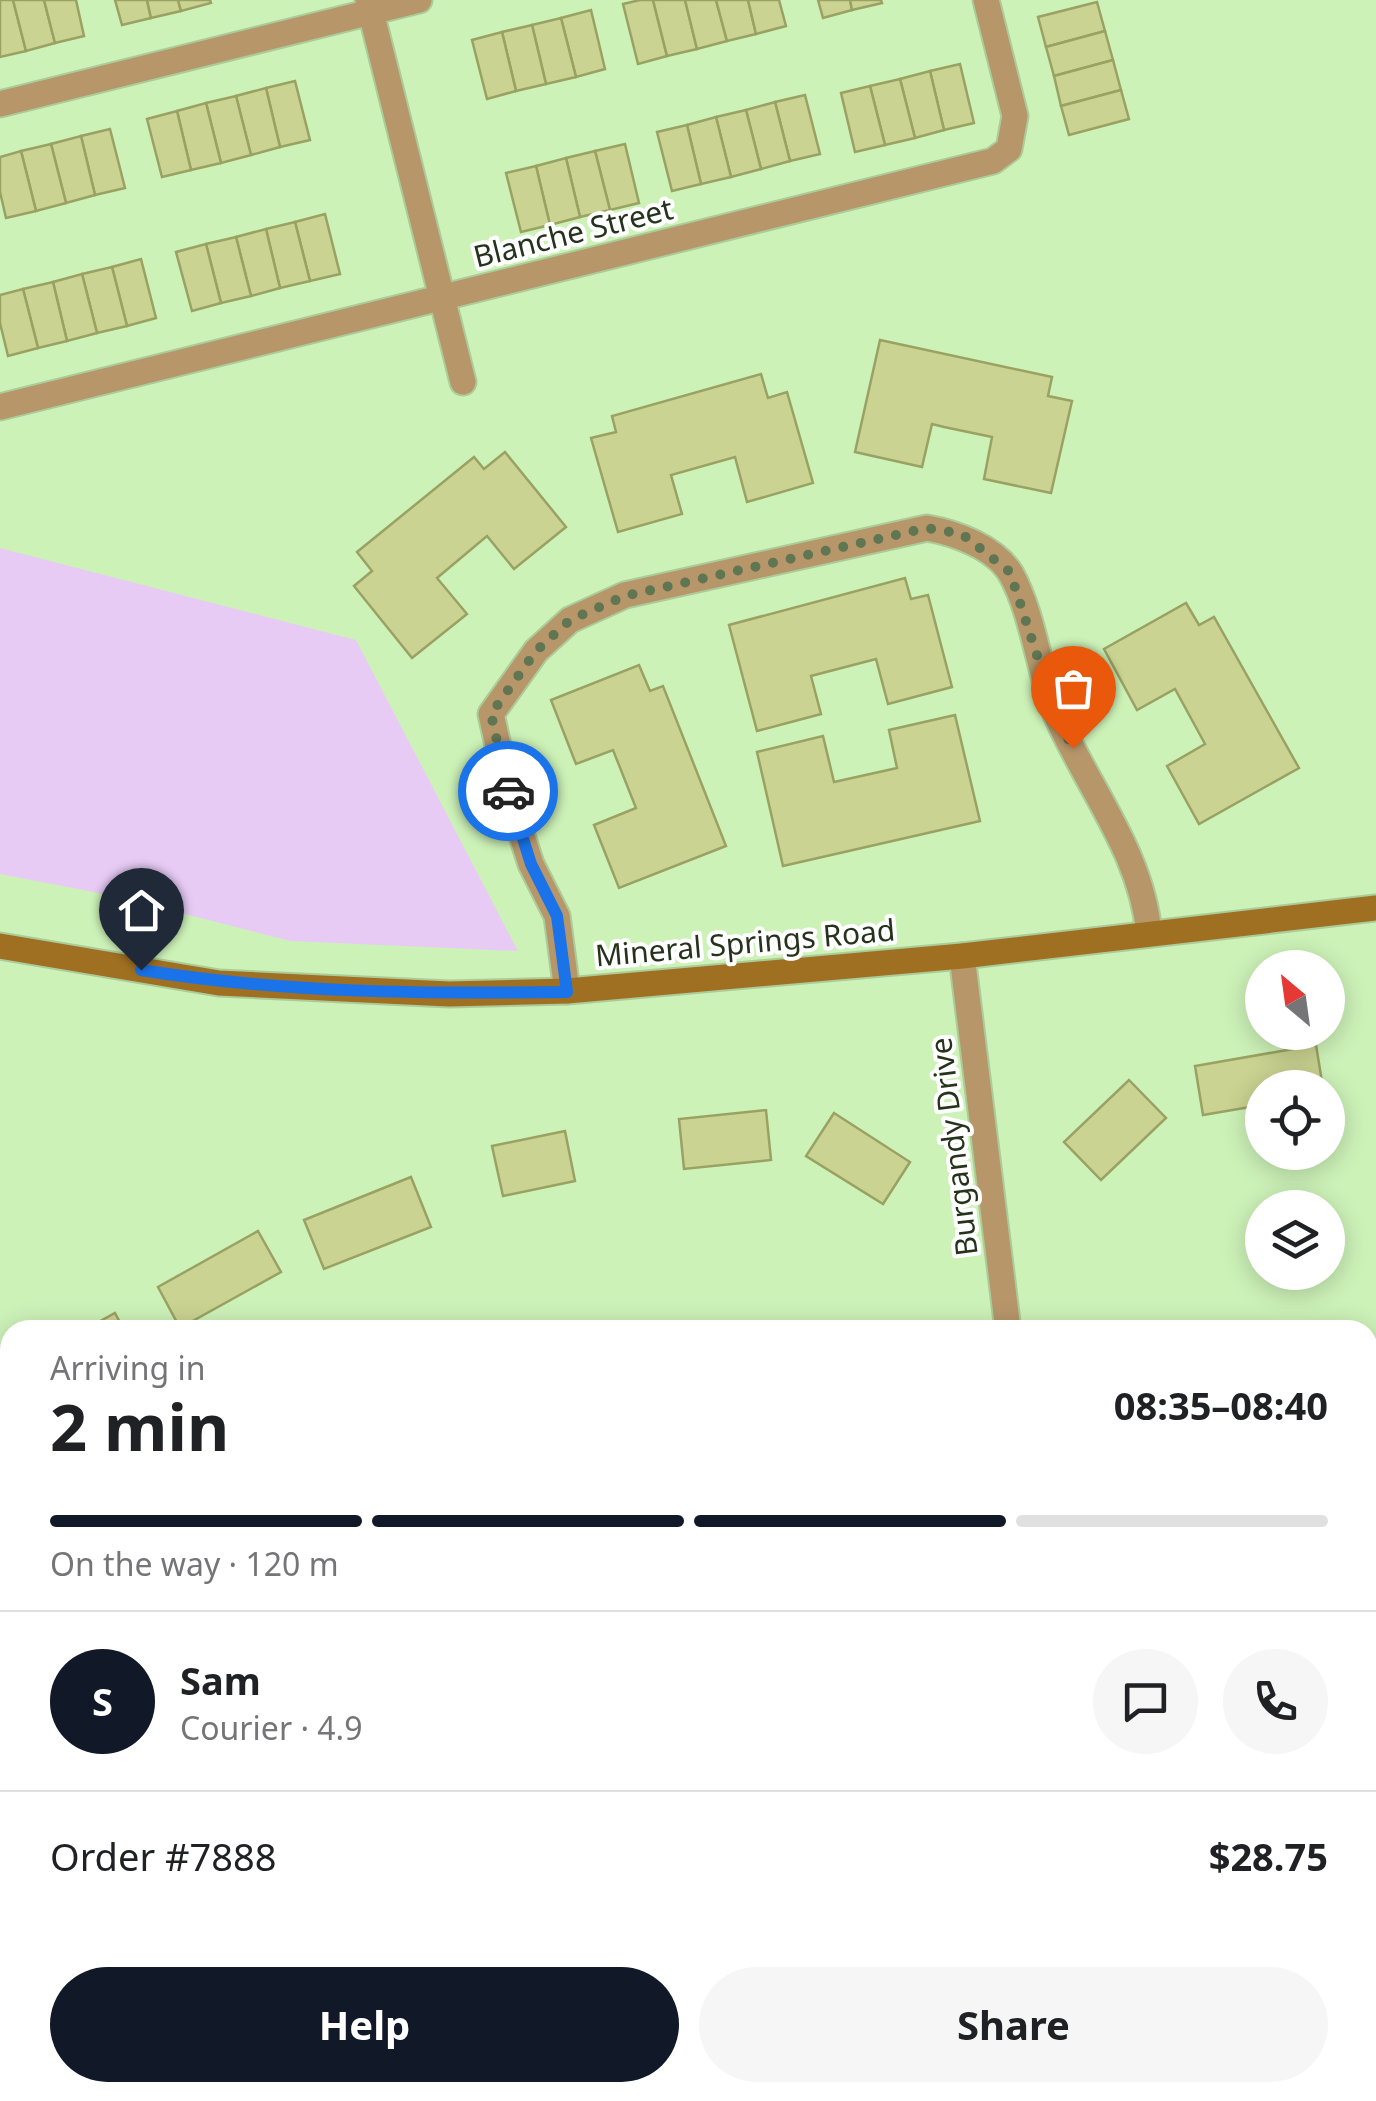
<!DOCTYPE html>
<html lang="en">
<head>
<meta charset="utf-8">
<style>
	body { margin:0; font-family:"Noto Sans",sans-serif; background:#f6f6f6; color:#202124; height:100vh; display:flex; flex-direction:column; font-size:38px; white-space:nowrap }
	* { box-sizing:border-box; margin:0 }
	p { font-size:32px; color:#757577 }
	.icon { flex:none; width:55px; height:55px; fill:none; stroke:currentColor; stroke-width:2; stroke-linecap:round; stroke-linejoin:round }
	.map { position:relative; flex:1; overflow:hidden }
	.panel { position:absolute; left:0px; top:1320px; width:1378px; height:782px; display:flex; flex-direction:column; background:#fff; border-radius:30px 30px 0 0; box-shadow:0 5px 25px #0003 }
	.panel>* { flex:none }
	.needle { width:65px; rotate:331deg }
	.controls { position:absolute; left:1245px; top:950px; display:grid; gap:20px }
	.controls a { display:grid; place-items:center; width:100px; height:100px; border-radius:50%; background:#fff; box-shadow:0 5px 25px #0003; font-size:50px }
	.pin { position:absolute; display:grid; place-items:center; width:85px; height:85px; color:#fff; margin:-102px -42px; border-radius:50% 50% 50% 0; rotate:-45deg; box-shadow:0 0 10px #0007 }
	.pin .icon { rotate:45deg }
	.courier { position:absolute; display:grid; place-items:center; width:100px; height:100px; margin:-50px; border:8px solid #1a73e8; border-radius:50%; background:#fff; color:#222; box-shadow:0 2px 12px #0007 }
	.overview em { font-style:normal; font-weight:700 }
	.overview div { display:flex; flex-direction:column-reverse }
	.overview { display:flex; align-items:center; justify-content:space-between; height:170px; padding:0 50px }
	h1 { font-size:65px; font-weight:700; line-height:75px }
	.bar { display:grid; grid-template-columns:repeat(4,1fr); gap:15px 10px; align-content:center; height:120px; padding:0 50px }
	.bar i { height:12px; border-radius:8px; background:#e0e0e0 }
	.bar .active { background:#111827 }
	.bar p { grid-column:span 4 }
	.line { display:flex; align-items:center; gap:25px; padding:0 50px; border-top:2px solid #e0e0e0 }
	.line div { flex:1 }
	.round { display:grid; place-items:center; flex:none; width:105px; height:105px; border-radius:52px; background:#f6f6f6 }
	.primary-button { display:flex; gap:20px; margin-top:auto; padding:20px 50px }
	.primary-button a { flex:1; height:115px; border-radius:60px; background:#111827; color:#fff; font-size:40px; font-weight:700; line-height:115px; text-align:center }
	.primary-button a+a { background:#f6f6f6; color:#202124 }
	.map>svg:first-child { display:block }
	.green { fill:#e7cbf5 }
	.building { fill:#cad391; stroke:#9aa263; stroke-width:2.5 }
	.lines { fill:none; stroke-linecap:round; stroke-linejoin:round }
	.lane-casing { stroke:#abcc99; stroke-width:18 }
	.street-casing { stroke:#abcc99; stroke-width:29 }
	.secondary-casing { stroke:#abcc99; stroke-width:29 }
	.path { stroke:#91ae80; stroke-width:6; stroke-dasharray:2.5 8; stroke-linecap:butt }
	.lane { stroke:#b7966a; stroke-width:14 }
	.street { stroke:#b7966a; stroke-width:25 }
	.secondary { stroke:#9f6f22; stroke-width:25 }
	.done { stroke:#607653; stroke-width:10; stroke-dasharray:0 18 }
	.route { stroke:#1a73e8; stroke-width:12 }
	.labels { text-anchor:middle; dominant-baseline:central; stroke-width:8; stroke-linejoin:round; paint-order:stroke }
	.street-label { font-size:30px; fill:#25331c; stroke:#fff }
</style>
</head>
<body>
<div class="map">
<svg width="1376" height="2101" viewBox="0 0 1376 2101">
	<rect width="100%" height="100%" fill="#cdf2b8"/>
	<path class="green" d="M0,548L356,640L518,951L290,941L119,897L0,874Z"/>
	<g class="building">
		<path d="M0,0H13L26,51L0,57Z"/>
		<path d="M13,0H44L55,43L26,51Z"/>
		<path d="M44,0H76L84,36L55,43Z"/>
		<path d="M115,0H147L151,18L122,25Z"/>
		<path d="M147,0H178L181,11L151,18Z"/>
		<path d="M178,0H210L211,3L181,11Z"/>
		<path d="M640,0H653L667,56L638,64L623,4Z"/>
		<path d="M653,0H685L697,49L667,56Z"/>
		<path d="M685,0H716L727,41L697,49Z"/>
		<path d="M716,0H748L756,34L727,41Z"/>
		<path d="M748,0H779L786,26L756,34Z"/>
		<path d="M818,0H850L852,10L823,18Z"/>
		<path d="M850,0H881L882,3L852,10Z"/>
		<path d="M1097,2L1105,31L1046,47L1038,17Z"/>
		<path d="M591,10L605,69L576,77L561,18Z"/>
		<path d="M561,18L576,77L546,84L532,25Z"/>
		<path d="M532,25L546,84L516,91L502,32Z"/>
		<path d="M1105,31L1113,60L1054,76L1046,47Z"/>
		<path d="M502,32L516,91L487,99L472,40Z"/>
		<path d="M1113,60L1121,90L1061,106L1054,76Z"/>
		<path d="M960,64L974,123L944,130L930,71Z"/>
		<path d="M930,71L944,130L915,138L900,79Z"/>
		<path d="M900,79L915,138L885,145L870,86Z"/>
		<path d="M295,81L310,140L280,147L266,88Z"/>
		<path d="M870,86L885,145L855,152L841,93Z"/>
		<path d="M266,88L280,147L251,155L236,96Z"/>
		<path d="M1121,90L1129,119L1069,135L1061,106Z"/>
		<path d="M805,95L820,154L790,161L775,102Z"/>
		<path d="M236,96L251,155L221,163L206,103Z"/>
		<path d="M775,102L790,161L761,169L746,110Z"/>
		<path d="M206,103L221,163L191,170L177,111Z"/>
		<path d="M746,110L761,169L731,177L716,117Z"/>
		<path d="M177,111L191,170L162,177L147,119Z"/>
		<path d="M716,117L731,177L701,184L687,125Z"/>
		<path d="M687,125L701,184L672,191L657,132Z"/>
		<path d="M110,129L125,188L95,195L81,136Z"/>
		<path d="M81,136L95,195L66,203L51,144Z"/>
		<path d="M51,144L66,203L36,211L21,151Z"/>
		<path d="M625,144L639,203L610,210L595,151Z"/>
		<path d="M21,151L36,211L6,218L0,192V157Z"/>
		<path d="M595,151L610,210L580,217L566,158Z"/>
		<path d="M566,158L580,217L550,225L536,166Z"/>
		<path d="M536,166L550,225L521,232L506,173Z"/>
		<path d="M325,214L340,274L310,281L295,222Z"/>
		<path d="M295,222L310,281L280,288L266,229Z"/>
		<path d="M266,229L280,288L251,296L236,237Z"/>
		<path d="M236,237L251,296L221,303L206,244Z"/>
		<path d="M206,244L221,303L192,311L176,252Z"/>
		<path d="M141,259L156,318L127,326L112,267Z"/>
		<path d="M112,267L127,326L97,333L82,274Z"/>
		<path d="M82,274L97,333L67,341L53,282Z"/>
		<path d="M53,282L67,341L38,348L23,289Z"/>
		<path d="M23,289L38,348L8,356L0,323V295Z"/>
		<path d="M880,340L1052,377L1048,396L1072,401L1051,493L984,479L992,437L944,427L932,424L922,467L855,452Z"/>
		<path d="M761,374L768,398L787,392L813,483L747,502L735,457L671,475L682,514L618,532L591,438L616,432L612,416Z"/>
		<path d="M505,452L566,527L514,569L487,536L437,578L467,614L412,658L354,586L372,571L357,552L474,457L484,469Z"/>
		<path d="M905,578L911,599L928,595L952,687L888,704L876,659L811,676L821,714L757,731L729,625Z"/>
		<path d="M1186,603L1199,625L1214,617L1299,768L1199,824L1167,766L1205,744L1175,689L1137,710L1104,649Z"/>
		<path d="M639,665L650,691L663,686L726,846L619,888L594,825L636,808L613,750L576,764L551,700Z"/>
		<path d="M955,715L980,821L783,866L757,752L823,736L834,782L897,768L889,730Z"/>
		<path d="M1316,1045L1323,1088H1262V1105L1203,1115L1195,1066Z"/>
		<path d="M1129,1080L1166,1118L1101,1180L1064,1142Z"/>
		<path d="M766,1110L771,1160L684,1169L679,1119Z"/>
		<path d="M834,1113L910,1162L883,1204L806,1156Z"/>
		<path d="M565,1131L575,1181L503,1196L492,1146Z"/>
		<path d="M411,1177L431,1227L324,1269L304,1220Z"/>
		<path d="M258,1231L281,1272L180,1328L158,1287Z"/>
		<path d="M115,1313L124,1330H84Z"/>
		<path d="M1376,1448V1532L1368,1533V1450Z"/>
		<path d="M1368,1755H1376V1815L1368,1816Z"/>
	</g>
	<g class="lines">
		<g class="lane-casing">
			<g id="lane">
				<path d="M0,1704L10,1721"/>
				<path d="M0,1932L10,1921"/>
			</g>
		</g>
		<g class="street-casing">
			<g id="street">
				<path d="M368,0L463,382"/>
				<path d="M0,104L419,0"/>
				<path d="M0,407L993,161L1009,149L1015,116L986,0"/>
				<path d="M962,956L1008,1330"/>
				<path d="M567,991L557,916L531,864L510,799L491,714L536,651L570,620L625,595L927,528C955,533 995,547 1011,574C1034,615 1039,675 1058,719C1090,791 1142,854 1149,934"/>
				<path d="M1368,1632L1376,1631"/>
				<path d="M1255,2092L1256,2101"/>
			</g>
		</g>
		<g class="secondary-casing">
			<path id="secondary" d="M0,946L219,983L449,994L567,991L962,956L1376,908"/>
		</g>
		<g class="path">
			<path d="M0,1774L10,1769"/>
			<path d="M0,1799L10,1794"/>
			<path d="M9,1831H10"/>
		</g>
		<use href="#lane" class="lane"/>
		<use href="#street" class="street"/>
		<use href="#secondary" class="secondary"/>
	</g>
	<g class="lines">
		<path class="done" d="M508,791L491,714L536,651L570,620L625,596L927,528L962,534L1010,572L1057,717L1073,748"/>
		<path class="route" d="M141,970C282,993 425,994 567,992L557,916L531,864L508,791"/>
	</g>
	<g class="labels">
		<g class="street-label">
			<text transform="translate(573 232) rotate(-14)">Blanche Street</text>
			<text transform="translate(745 942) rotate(-5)">Mineral Springs Road</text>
			<text transform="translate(953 1147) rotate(-97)">Burgandy Drive</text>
		</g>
	</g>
</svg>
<div class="controls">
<a><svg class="needle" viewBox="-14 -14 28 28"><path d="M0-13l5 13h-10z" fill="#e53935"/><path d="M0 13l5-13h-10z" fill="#757577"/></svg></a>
<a><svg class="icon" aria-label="locate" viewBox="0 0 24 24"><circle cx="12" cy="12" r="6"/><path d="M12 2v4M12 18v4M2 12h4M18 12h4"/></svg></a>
<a><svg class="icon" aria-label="layers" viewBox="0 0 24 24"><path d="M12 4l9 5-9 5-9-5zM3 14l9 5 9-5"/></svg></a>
</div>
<div class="pin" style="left:1073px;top:748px;background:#ea580c"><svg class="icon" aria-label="bag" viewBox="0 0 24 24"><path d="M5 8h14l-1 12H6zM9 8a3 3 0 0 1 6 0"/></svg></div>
<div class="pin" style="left:141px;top:970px;background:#1f2937"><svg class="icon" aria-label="home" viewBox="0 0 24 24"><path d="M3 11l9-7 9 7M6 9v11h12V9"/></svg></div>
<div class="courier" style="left:508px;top:791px"><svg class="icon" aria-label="car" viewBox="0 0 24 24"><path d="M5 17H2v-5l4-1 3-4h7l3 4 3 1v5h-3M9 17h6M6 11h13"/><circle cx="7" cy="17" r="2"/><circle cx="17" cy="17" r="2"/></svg></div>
<section class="panel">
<div class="overview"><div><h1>2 min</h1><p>Arriving in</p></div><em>08:35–08:40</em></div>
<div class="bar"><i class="active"></i><i class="active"></i><i class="active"></i><i></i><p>On the way · 120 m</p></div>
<div class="line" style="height:180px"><b class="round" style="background:#111827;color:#fff">S</b><div><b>Sam</b><p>Courier · 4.9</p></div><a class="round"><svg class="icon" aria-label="chat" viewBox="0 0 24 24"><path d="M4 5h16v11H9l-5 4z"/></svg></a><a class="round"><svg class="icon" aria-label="phone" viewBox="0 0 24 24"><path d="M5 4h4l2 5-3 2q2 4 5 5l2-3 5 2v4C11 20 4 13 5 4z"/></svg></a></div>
<div class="line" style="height:130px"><div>Order #7888</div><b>$28.75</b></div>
<div class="primary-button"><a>Help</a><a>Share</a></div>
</section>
</div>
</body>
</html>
